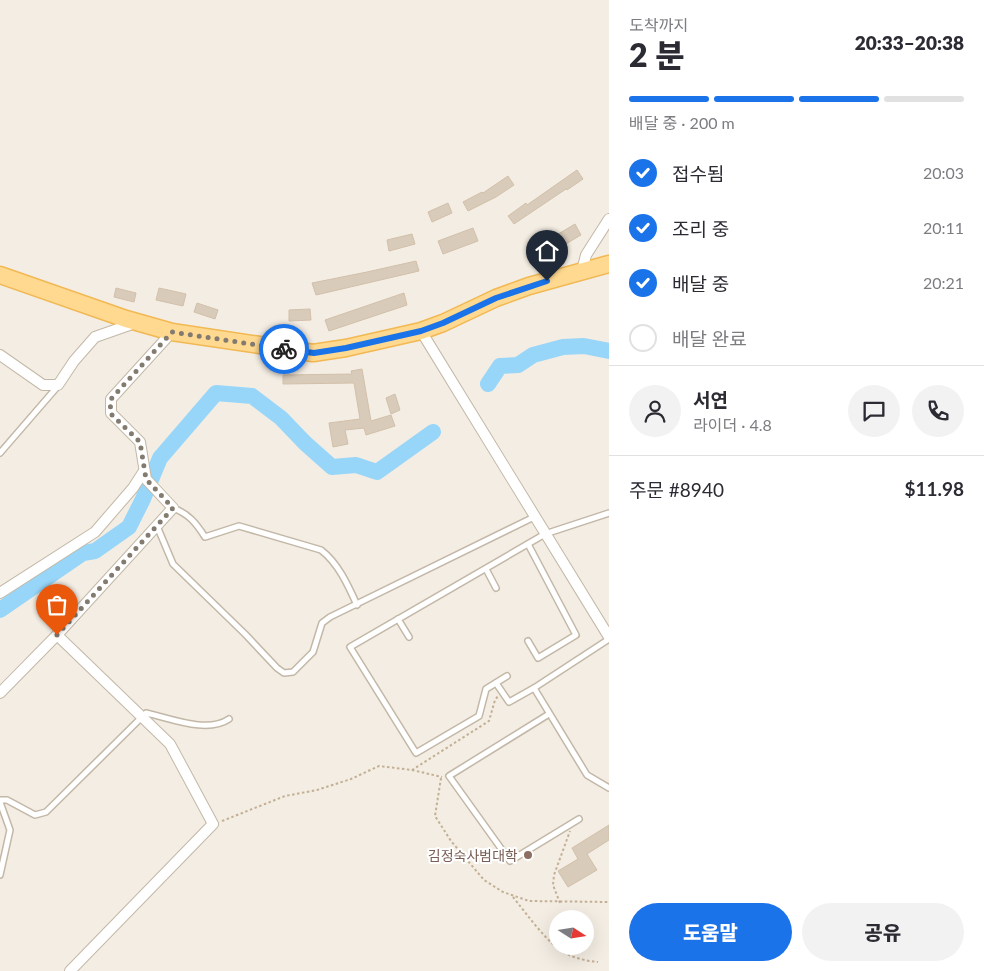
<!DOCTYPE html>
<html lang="ko">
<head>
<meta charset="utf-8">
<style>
	body { margin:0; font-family:Lato,"Noto Sans KR",sans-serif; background:#f2f2f3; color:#2b2b33; height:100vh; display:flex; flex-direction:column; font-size:19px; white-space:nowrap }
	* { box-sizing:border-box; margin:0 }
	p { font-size:16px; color:#7c7c81 }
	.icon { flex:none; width:28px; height:28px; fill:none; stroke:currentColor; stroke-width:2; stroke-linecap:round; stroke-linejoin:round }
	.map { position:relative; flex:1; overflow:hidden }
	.panel { display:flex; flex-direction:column; background:#fff; width:375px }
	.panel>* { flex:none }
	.needle { width:32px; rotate:102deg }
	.buttons { position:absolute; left:549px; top:910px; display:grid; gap:10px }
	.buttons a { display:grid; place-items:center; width:45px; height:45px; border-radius:50%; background:#fff; box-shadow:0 5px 20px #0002; font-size:25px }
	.pin { position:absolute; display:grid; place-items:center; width:42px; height:42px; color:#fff; margin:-51px -21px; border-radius:50% 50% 50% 0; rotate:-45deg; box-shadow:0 0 5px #0007 }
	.pin .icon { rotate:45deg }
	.courier { position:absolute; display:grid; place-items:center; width:50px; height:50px; margin:-25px; border:4px solid #1a73e8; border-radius:50%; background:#fff; color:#222; box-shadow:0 1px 6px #0007 }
	.head em { font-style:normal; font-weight:800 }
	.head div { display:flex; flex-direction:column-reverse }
	.head { display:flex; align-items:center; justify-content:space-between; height:85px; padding:0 20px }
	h1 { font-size:32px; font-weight:800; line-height:38px }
	.bar { display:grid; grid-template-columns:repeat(4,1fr); gap:8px 5px; align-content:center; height:60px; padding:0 20px }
	.bar i { height:6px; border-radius:4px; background:#e1e1e2 }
	.bar .on { background:#1a73e8 }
	.bar p { grid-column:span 4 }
	.line { display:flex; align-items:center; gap:12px; padding:0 20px; border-top:1px solid #e1e1e2 }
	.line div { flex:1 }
	.round { display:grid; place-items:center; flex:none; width:52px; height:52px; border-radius:26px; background:#f2f2f3 }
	ol { padding:0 20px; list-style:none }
	li { display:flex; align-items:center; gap:15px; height:55px }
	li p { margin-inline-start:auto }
	li .icon { padding:5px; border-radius:50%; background:#1a73e8; color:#fff; stroke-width:4 }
	li:last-child { color:#7c7c81 }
	li i { width:28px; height:28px; border:2px solid #e1e1e2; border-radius:50% }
	.cta { display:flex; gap:10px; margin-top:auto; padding:10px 20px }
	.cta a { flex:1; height:58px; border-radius:30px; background:#1a73e8; color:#fff; font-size:20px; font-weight:800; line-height:58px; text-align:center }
	.cta a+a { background:#f2f2f3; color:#2b2b33 }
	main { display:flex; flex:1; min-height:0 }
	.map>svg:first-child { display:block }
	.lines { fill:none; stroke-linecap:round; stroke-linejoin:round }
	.river { stroke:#97d6f8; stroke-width:16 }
	.building { fill:#d9cbba; stroke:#d2c0a9 }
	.lane-casing { stroke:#c3b8a7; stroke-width:8 }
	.street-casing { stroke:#c3b8a7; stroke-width:12 }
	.primary-casing { stroke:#f1b853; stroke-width:19 }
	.path { stroke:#c3b094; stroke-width:2; stroke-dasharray:2.5 2.5; stroke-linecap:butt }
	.lane { stroke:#fff; stroke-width:5 }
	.street { stroke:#fff; stroke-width:10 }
	.primary { stroke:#ffd990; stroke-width:16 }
	.done { stroke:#837b70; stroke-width:5; stroke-dasharray:0 9 }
	.route { stroke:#1a73e8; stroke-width:6 }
	.education-dot { fill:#8d6e63; stroke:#fff; stroke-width:2 }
	.labels { text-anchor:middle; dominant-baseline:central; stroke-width:4; stroke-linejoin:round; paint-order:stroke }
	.education-label { font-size:14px; fill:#785e54; stroke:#fff; text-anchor:end }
</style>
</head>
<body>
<main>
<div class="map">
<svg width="609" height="971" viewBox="0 0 609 971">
	<rect width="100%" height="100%" fill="#f4ede3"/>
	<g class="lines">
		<g class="river">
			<path d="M488,384L500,366L518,365L533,355L563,347L584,346L609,351"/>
			<path d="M0,610L83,553L95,551L129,527L143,499L160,458L216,393L252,396L281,418L305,443L332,467L356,465L377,472L433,432"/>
		</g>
	</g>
	<g class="building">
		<path d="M577,170L583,179L567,190L566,189L514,224L508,216L526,203L527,205Z"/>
		<path d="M508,176L514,185L496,197L468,211L463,202L482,192L483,193Z"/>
		<path d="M448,203L452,213L432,222L428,212Z"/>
		<path d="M575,224L581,235L539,260L533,249Z"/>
		<path d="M473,228L478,241L443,254L438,241Z"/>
		<path d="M412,234L415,244L389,251L387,240Z"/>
		<path d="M416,261L419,271L316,295L312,283L367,272Z"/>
		<path d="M116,288L136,293L134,302L114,297Z"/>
		<path d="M159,288L186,294L183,306L156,300Z"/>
		<path d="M404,293L407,305L329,331L325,320Z"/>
		<path d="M197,303L218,310L215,319L194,312Z"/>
		<path d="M310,309L311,320L289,321V310Z"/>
		<path d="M362,369L371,421L391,415L395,426L366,435L364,428L345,430L348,444L333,447L329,423L360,419L354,383L283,384V375L352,374L351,371Z"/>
		<path d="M395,394L400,410L391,414L386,398Z"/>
		<path d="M609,825V840L587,854L597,870L568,887L558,871L578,859L572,848Z"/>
	</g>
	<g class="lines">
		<g class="lane-casing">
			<g id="lane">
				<path d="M0,453L58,386"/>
				<path d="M173,508C189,514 196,523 205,537L239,526L321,550C338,563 348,585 357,605"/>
				<path d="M157,526L173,564L245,634L277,668L284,673L293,672L313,652L322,623L330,617L534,517"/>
				<path d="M486,569L496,588"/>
				<path d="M398,619L409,637"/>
				<path d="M609,639L534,688L587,775L609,788"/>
				<path d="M528,641L538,658L576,635L528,544"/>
				<path d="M507,676L486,689L479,716L416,753L350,647L545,534L609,513"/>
				<path d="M496,683L509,702L534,688"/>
				<path d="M549,714L449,776L510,861L579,819"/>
				<path d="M0,800H7L35,815L46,812L146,713C170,718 207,734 229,719"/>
				<path d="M0,802L10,830L0,875"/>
			</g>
		</g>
		<g class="street-casing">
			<g id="street">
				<path d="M582,271L586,255L609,219"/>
				<path d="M421,331L609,637"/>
				<path d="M0,355L43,385H58L74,361L95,337L135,323"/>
				<path d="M0,593L95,532L133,488L144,471"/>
				<path d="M57,635L170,744L213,824L70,971"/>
				<path d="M0,693L57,635L173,508L146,479L140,442L111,413V399L172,332"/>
			</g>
		</g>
		<g class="primary-casing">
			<path id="primary" d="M0,275L126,319L172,332L313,353L346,348L421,331L443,323L496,298L529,286L609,264"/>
		</g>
		<g class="path">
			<path d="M412,770L442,777"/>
			<path d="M441,778L435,816L451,841L484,880L503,892L529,901L609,902"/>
			<path d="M222,821L285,796L317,790L351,779L379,766L412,770L489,721L495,700L498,696"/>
			<path d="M513,897C526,913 549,946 567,954C577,959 588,961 598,962"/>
			<path d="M560,903L553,885L554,875L570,831"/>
		</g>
		<use href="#lane" class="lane"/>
		<use href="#street" class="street"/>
		<use href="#primary" class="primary"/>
	</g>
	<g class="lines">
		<path class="done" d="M57,635L173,508L146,479L140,442L110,413L111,399L172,332L284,349"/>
		<path class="route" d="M284,349L314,353L346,348L421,331L443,323L496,298L547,281"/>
	</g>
	<circle class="education-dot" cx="528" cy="855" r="5"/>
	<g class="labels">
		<g class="education-label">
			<text x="518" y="855">김정숙사범대학</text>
		</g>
	</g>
</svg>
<div class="buttons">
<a><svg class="needle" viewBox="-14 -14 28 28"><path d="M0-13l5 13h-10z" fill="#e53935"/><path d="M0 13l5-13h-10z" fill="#7c7c81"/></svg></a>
</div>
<div class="pin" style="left:57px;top:635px;background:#ea580c"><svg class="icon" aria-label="bag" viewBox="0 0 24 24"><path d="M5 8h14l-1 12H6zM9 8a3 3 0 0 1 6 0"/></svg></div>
<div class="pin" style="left:547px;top:281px;background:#1f2937"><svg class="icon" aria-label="home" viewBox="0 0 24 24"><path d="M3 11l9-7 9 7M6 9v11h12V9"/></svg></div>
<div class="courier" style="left:284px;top:349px"><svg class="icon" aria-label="bike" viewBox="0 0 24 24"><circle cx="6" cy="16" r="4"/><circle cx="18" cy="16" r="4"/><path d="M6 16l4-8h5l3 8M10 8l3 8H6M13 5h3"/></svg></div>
</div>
<section class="panel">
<div class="head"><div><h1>2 분</h1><p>도착까지</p></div><em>20:33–20:38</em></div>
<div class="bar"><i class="on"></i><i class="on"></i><i class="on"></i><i></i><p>배달 중 · 200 m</p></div>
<ol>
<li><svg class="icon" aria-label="check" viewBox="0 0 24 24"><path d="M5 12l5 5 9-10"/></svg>접수됨<p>20:03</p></li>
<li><svg class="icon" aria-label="check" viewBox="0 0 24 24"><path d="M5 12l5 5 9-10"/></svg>조리 중<p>20:11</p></li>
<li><svg class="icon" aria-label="check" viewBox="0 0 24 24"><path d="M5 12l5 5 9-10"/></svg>배달 중<p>20:21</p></li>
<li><i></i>배달 완료</li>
</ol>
<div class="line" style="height:90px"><a class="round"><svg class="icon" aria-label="person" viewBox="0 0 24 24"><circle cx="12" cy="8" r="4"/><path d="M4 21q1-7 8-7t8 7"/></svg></a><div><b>서연</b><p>라이더 · 4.8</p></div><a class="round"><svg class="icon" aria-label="chat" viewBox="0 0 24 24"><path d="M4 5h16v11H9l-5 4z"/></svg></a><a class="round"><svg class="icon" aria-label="phone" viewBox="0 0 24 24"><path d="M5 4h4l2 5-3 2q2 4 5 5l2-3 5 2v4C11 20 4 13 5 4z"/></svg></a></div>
<div class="line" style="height:65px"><div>주문 #8940</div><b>$11.98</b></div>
<div class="cta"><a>도움말</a><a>공유</a></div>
</section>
</main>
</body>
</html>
